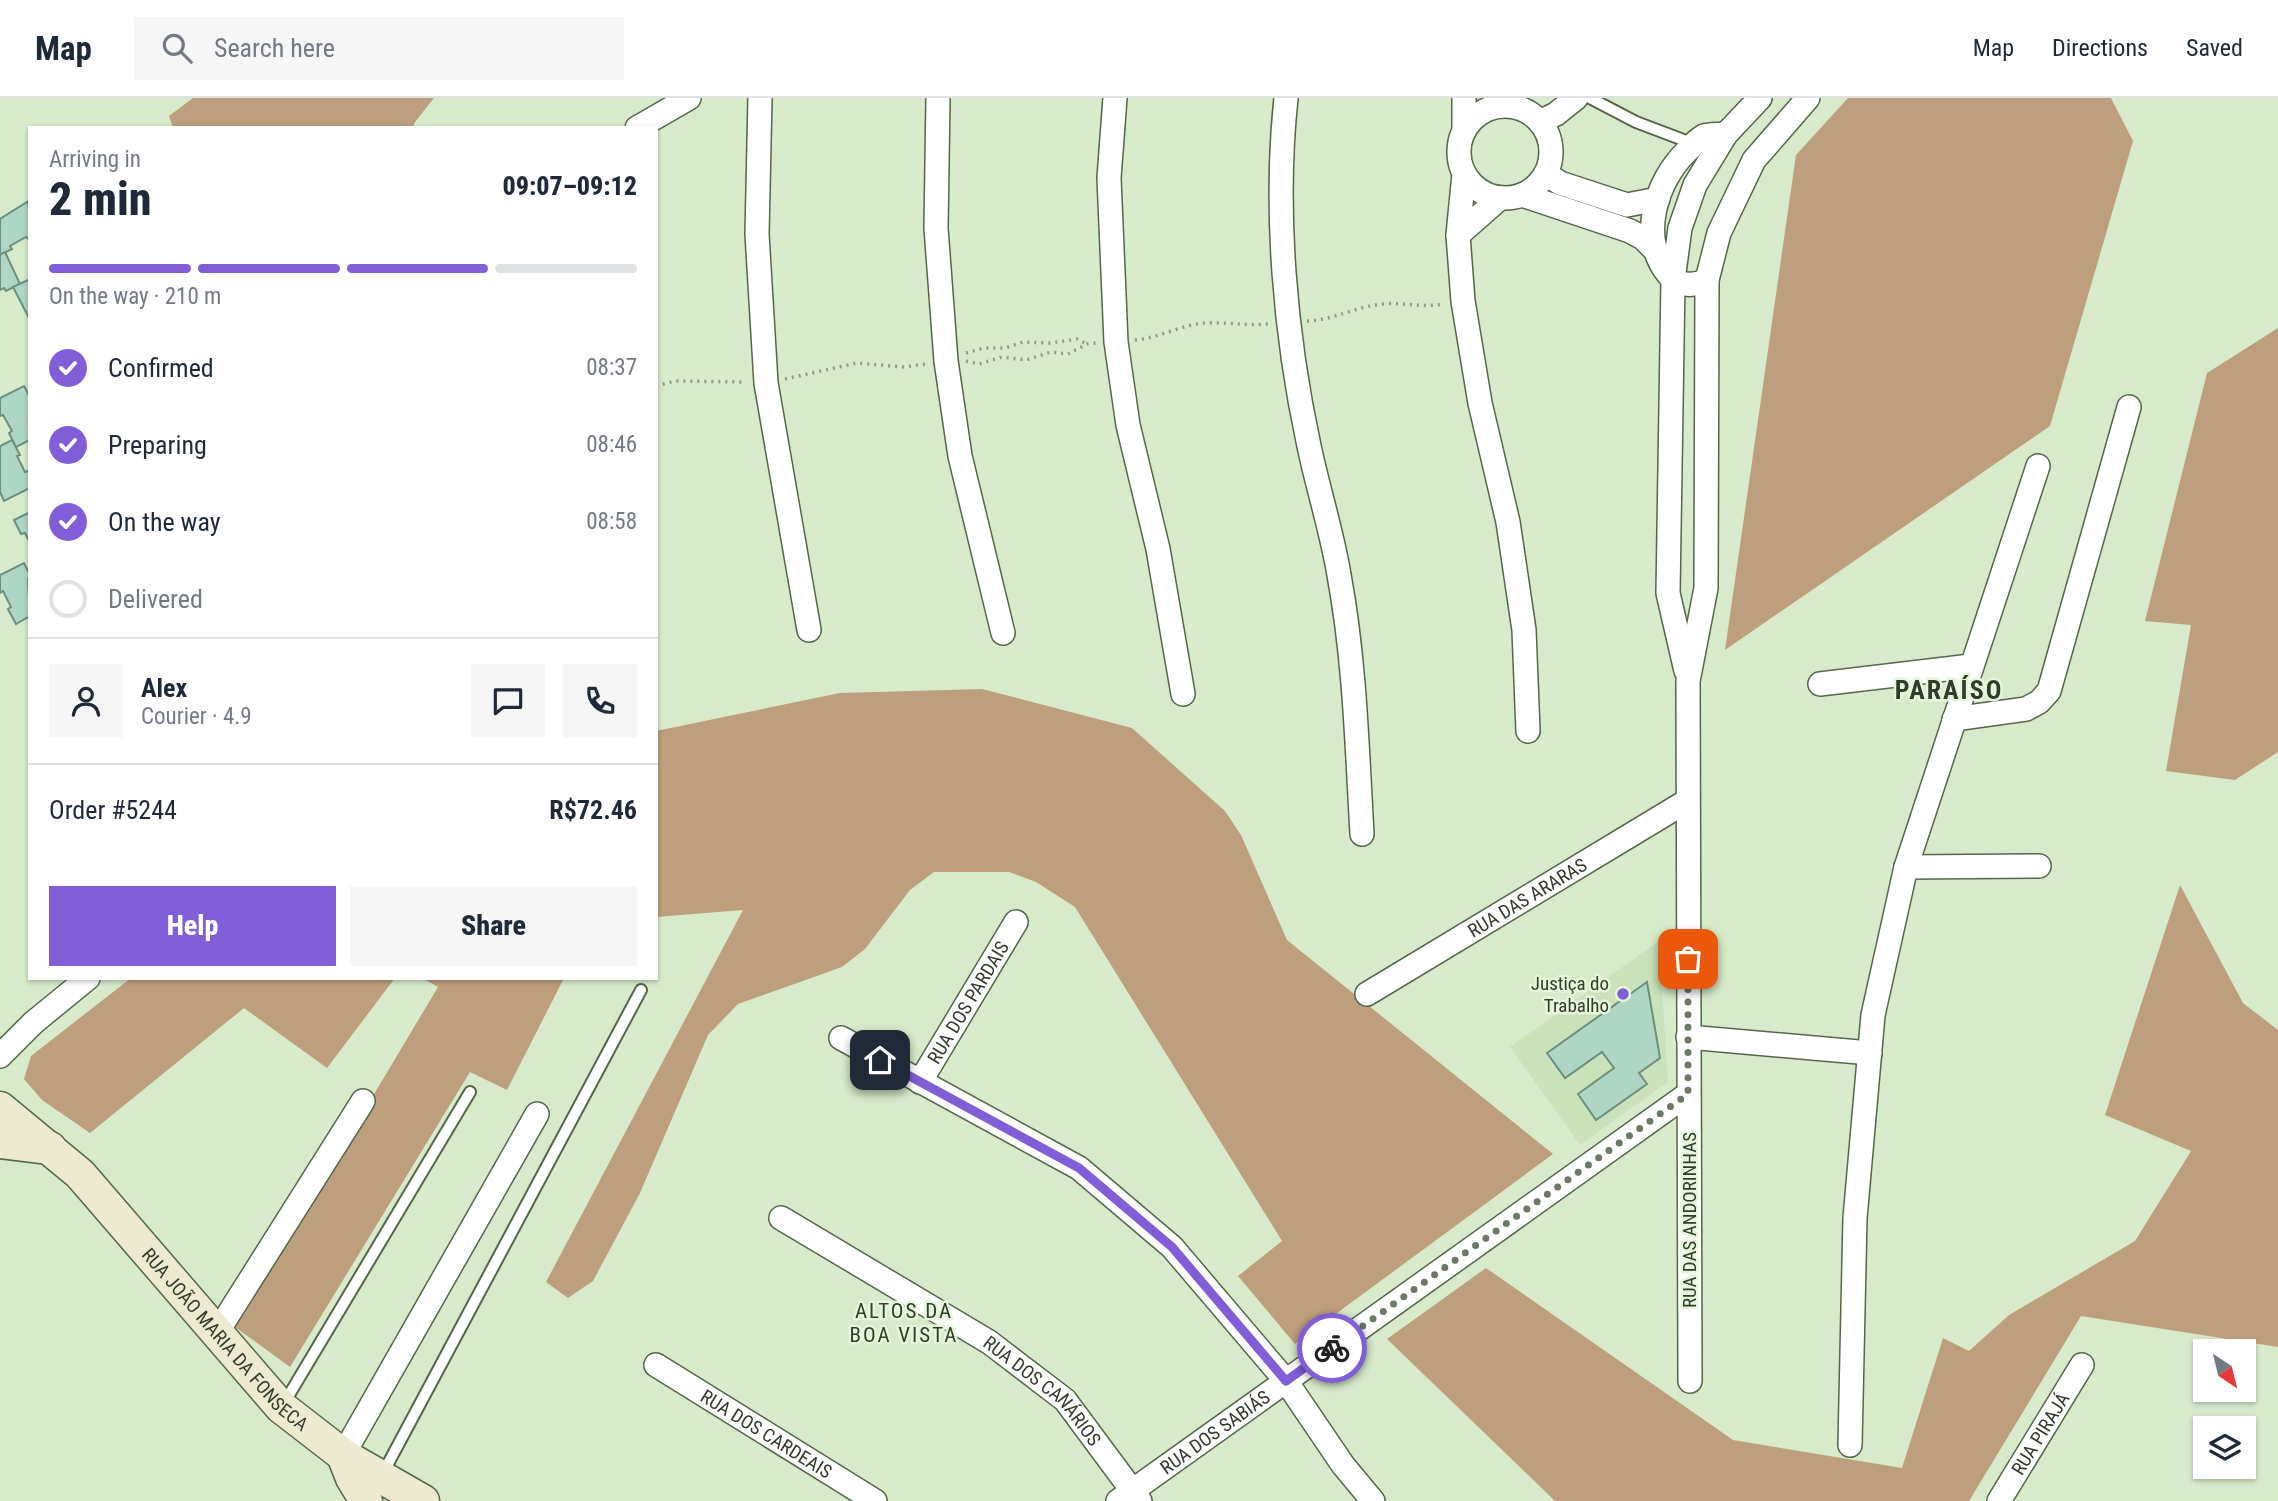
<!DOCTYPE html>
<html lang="en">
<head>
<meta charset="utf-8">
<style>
	body { margin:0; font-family:"Roboto Condensed",sans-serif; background:#f6f6f7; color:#1f2937; height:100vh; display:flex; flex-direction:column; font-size:26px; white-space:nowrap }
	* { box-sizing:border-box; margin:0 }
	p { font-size:23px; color:#747a83 }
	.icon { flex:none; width:38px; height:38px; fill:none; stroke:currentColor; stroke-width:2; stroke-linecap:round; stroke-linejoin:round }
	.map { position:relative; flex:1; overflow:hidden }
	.drawer { position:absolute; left:28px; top:28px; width:630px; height:854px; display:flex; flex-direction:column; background:#fff; border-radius:0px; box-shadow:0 2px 5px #0004 }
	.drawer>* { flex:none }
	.needle { width:46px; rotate:145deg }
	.fabs { position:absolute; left:2193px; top:1241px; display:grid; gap:14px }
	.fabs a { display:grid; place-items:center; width:63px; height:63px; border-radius:0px; background:#fff; box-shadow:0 2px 5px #0004; font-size:35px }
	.pin { position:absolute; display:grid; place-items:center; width:60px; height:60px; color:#fff; margin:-30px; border-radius:14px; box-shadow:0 4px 10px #0006 }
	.courier { position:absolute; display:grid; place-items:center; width:70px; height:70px; margin:-35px; border:5px solid #815dd8; border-radius:50%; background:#fff; color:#222; box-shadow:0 2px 9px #0007 }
	.summary em { font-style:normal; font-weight:800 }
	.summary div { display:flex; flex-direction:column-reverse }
	.summary { display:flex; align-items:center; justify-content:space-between; height:119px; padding:0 21px }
	h1 { font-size:46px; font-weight:800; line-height:52px }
	.bar { display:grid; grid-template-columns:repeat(4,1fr); gap:10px 7px; align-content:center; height:84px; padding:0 21px }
	.bar i { height:9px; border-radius:5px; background:#e0e1e3 }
	.bar .selected { background:#815dd8 }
	.bar p { grid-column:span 4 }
	.line { display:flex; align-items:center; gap:18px; padding:0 21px; border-top:2px solid #e0e1e3 }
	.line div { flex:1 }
	.round { display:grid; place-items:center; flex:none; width:74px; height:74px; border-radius:0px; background:#f6f6f7 }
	ol { padding:0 21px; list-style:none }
	li { display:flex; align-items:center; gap:21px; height:77px }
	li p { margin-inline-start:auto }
	li .icon { padding:7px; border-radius:50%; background:#815dd8; color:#fff; stroke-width:4 }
	li:last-child { color:#747a83 }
	li i { width:38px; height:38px; border:4px solid #e0e1e3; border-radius:50% }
	.button { display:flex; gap:14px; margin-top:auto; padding:14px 21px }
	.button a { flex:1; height:80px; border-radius:0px; background:#815dd8; color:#fff; font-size:28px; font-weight:800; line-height:80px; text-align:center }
	.button a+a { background:#f6f6f7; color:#1f2937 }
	header { display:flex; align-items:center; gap:42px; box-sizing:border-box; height:98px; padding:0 35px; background:#fff; border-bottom:2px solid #e0e1e3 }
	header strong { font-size:33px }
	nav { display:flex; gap:38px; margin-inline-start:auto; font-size:24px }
	.search { width:490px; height:63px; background:#f6f6f7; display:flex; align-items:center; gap:18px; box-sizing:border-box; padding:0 24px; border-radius:0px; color:#747a83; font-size:26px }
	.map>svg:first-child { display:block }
	.built { fill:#cae2ba }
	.forest { fill:#be9f7d }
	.building { fill:#afd6c4; stroke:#6b907f; stroke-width:2 }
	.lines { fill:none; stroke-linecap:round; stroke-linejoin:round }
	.service-casing { stroke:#556649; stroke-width:14 }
	.minor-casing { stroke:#556649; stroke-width:26 }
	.secondary-casing { stroke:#556649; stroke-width:35 }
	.path { stroke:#8d9c84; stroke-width:3.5; stroke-dasharray:2 5; stroke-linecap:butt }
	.service { stroke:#fff; stroke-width:10 }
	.minor { stroke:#fff; stroke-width:23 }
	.secondary { stroke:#eeead0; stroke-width:32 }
	.done { stroke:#6c7965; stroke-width:7; stroke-dasharray:0 12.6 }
	.route { stroke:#815dd8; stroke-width:9 }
	.poi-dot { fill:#815dd8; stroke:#e4f8d7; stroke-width:2.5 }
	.labels { text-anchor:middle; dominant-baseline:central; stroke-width:5; stroke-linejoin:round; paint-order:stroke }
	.street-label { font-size:19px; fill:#333b2e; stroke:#e4f8d7 }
	.poi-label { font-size:19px; fill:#333b2e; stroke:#e4f8d7; text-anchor:end }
	.neighbourhood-label { font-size:21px; letter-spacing:2px; fill:#333b2e; stroke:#e4f8d7 }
	.district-label { font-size:26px; font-weight:bold; letter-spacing:2px; fill:#333b2e; stroke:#e4f8d7 }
</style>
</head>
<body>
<header>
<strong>Map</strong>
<div class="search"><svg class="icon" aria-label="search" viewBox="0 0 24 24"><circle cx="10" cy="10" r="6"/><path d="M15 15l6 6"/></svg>Search here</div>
<nav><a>Map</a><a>Directions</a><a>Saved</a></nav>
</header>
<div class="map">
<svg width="2278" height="1403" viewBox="0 0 2278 1403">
	<rect width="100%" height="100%" fill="#d7ebca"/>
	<path class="built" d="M1659,843L1668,984L1580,1047L1510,949Z"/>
	<g class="forest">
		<path d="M193,0H434L415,24L413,30H173L169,18Z"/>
		<path d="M1848,0H2111L2133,43L2050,328L1725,552L1796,57Z"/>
		<path d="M2278,230V654L2235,682L2166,673L2191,527L2145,523L2207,275Z"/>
		<path d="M982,591L1132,630L1225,713L1241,737L1287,842L1553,1056L1295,1246L1238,1178L1282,1143L1075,809L1036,784L1009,774H934L910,792L865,851L842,869L738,906L708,937L640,1095L593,1183L568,1200L546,1184L743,812L656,819V633L840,595Z"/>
		<path d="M2180,787L2243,905L2278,932V1249L2081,1218L1969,1403H1555L1387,1241L1486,1170L1733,1342L1902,1370L1943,1240L1969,1253L2009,1217L2135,1143L2191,1053L2105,1017Z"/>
		<path d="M131,880H395L327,970L244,910L90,1035L42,1002L24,981L31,958Z"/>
		<path d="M422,880H564L507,992L470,974L290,1269L235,1229L438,889Z"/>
	</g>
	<g class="building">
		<path d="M27,104L30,110V142L26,139L10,148L12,151L0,157V121Z"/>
		<path d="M5,154L20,186L6,193L4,190L0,192V157Z"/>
		<path d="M28,182L30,185L29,220L13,189Z"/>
		<path d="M24,288L30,299V342L16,349L9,335L12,333L3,317L0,318V300Z"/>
		<path d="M12,342L20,357L17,358L25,374L28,373L30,376V390L4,403L0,394V348Z"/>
		<path d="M30,414V445L25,435L21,436L14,422Z"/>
		<path d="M24,465L30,477L28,481L30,518L16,526L8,511L11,509L3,493L0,495V477Z"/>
		<path d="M1647,884L1660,960L1639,975L1647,986L1596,1022L1578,996L1614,970L1602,954L1565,980L1547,955Z"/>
	</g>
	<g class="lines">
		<g class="service-casing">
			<g id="service">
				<path d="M1590,0L1636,24L1694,46"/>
				<path d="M283,1307L470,994"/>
				<path d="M382,1377L641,892"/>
			</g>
		</g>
		<g class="minor-casing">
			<g id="minor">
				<path d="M760,0L757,136L766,285L809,532"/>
				<path d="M938,0L936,130L946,263L960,358L1003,535"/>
				<path d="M1115,0L1109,80L1116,244L1128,327L1158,451L1183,596"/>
				<path d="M1286,0C1274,112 1285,237 1309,348C1318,391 1332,434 1339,477C1355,563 1357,650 1362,736"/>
				<path d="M1464,0V33"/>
				<circle cx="1505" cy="54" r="46"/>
				<path d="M1540,24L1556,16L1576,0"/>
				<path d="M637,30L689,0"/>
				<path d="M1464,76L1458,137L1500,100"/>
				<path d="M1546,76L1560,85L1627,107L1658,101"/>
				<path d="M1522,97L1630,133L1643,140L1654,151"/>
				<path d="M1458,137L1463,203L1480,305L1508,424L1524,532L1528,633"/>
				<path d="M1707,182C1692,189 1678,188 1668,176C1638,139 1656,83 1687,53C1692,48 1698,41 1704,38C1710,36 1719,37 1726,36"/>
				<path d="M1686,573L1668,495L1673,182L1680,130L1695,87L1726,36L1760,0"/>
				<path d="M1820,586L1971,568"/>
				<path d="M1954,621L2026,611L2039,604L2049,593L2129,309"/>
				<path d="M1906,769L2039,768"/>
				<path id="s1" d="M1367,896L1687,703"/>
				<path d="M1688,939L1870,955"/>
				<path d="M841,940L1079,1070L1172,1149L1286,1283L1343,1367L1373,1403"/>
				<path d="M0,958L33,925L88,880"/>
				<path id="s2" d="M920,984L1016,824"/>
				<path id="s3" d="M781,1120L989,1244L1065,1302L1140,1403"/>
				<path d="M216,1236L363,1003"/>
				<path id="s4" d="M656,1267L875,1403"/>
				<path d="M1690,1283L1688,583L1706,490L1707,182L1719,135L1754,62L1808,0"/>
				<path d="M1850,1347L1855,1120L1873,917L1906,769L2038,368"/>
				<path d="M343,1357L537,1016"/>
				<path id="s5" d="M1118,1403L1688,996"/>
				<path id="s6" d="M1999,1403L2082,1267"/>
			</g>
		</g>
		<g class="secondary-casing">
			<g id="secondary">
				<path id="s7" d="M0,1010L80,1076L281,1309L343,1357L423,1403"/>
				<path d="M0,1044L50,1050"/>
				<path d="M343,1357L352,1380L366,1403"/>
			</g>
		</g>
		<g class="path">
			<path d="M1307,223C1334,222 1357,208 1383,206C1403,204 1422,210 1444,206"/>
			<path d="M1135,242C1159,240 1183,226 1206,225C1227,224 1247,228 1268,226"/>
			<path d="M966,255L984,250H1005L1023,244L1050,245L1077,241L1087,246"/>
			<path d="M966,263L979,266L1002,259L1026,262L1051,254L1068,256L1087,246L1096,245"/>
			<path d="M785,281L857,265L904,269L926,266"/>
			<path d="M656,288L675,283L746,284"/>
		</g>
		<use href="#service" class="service"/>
		<use href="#minor" class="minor"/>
		<use href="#secondary" class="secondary"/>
	</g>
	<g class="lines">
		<path class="done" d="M1332,1250L1688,996V861"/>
		<path class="route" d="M880,962L1079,1070L1172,1149L1286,1283L1332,1250"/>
	</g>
	<circle class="poi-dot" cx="1623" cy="896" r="7"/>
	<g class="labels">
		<g class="street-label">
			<text stroke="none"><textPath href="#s1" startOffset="187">RUA DAS ARARAS</textPath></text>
			<text stroke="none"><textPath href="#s2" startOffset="93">RUA DOS PARDAIS</textPath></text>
			<text transform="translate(1689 1122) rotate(-90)">RUA DAS ANDORINHAS</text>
			<text stroke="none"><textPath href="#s7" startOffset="324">RUA JOÃO MARIA DA FONSECA</textPath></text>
			<text stroke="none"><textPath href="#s3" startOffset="315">RUA DOS CANÁRIOS</textPath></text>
			<text stroke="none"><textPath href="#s5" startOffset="119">RUA DOS SABIÁS</textPath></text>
			<text stroke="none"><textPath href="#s4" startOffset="130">RUA DOS CARDEAIS</textPath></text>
			<text stroke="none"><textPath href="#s6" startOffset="79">RUA PIRAJÁ</textPath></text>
		</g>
		<g class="poi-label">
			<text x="1609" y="885">Justiça do<tspan x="1609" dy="22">Trabalho</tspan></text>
		</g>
		<g class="neighbourhood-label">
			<text x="904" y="1213">ALTOS DA<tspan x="904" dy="24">BOA VISTA</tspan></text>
		</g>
		<g class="district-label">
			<text x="1949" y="592">PARAÍSO</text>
		</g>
	</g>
</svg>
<div class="fabs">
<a><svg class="needle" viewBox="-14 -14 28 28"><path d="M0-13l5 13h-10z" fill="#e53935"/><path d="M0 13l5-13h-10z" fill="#747a83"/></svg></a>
<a><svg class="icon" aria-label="layers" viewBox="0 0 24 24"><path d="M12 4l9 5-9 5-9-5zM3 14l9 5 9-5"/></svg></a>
</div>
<div class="pin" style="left:1688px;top:861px;background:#ea580c"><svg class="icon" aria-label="bag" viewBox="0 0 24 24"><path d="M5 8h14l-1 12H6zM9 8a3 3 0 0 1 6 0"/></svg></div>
<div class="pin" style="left:880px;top:962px;background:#1f2937"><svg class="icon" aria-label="home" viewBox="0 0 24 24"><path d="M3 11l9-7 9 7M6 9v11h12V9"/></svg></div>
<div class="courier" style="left:1332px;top:1250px"><svg class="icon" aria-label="bike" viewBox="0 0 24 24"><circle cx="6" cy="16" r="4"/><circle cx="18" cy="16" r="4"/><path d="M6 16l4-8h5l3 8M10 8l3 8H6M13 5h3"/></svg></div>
<section class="drawer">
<div class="summary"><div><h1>2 min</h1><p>Arriving in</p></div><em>09:07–09:12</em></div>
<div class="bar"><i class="selected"></i><i class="selected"></i><i class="selected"></i><i></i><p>On the way · 210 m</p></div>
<ol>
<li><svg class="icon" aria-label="check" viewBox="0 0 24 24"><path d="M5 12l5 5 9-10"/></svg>Confirmed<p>08:37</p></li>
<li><svg class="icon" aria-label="check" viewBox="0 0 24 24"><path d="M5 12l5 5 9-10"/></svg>Preparing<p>08:46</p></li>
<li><svg class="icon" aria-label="check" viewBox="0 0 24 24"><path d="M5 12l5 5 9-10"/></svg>On the way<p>08:58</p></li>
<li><i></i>Delivered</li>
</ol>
<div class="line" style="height:126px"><a class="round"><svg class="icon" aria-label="person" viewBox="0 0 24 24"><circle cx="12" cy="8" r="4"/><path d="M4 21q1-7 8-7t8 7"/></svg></a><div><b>Alex</b><p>Courier · 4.9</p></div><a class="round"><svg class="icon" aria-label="chat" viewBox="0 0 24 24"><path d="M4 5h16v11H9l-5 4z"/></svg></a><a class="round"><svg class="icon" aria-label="phone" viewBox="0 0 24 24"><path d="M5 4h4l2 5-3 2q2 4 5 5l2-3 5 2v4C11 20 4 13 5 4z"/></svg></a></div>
<div class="line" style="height:91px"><div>Order #5244</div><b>R$72.46</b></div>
<div class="button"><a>Help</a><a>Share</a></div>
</section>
</div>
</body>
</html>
